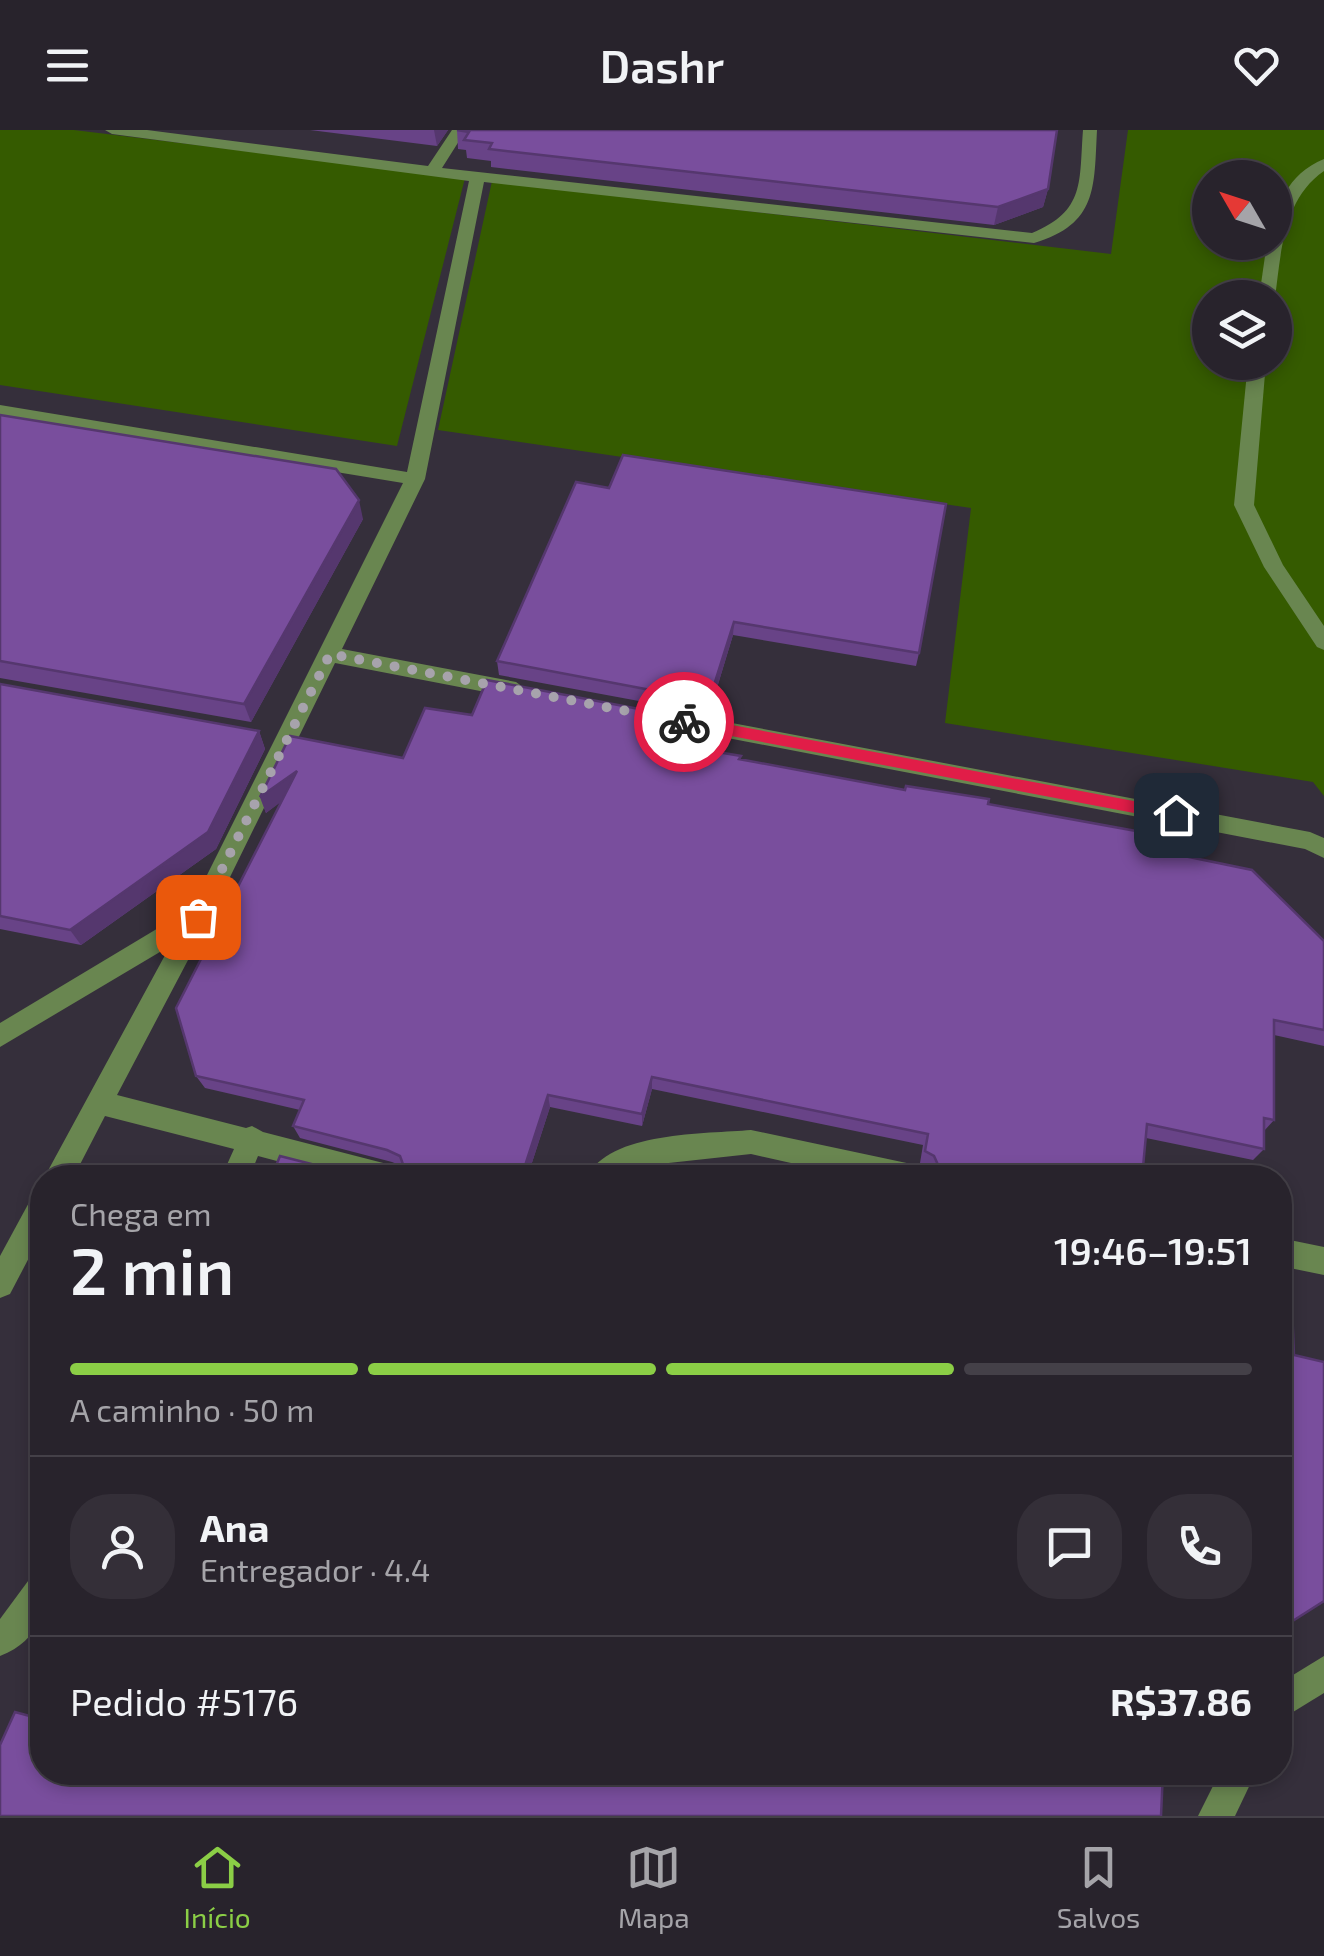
<!DOCTYPE html>
<html lang="pt">
<head>
<meta charset="utf-8">
<style>
	body { margin:0; font-family:"Exo 2",sans-serif; background:#342f38; color:#f1f3f6; height:100vh; display:flex; flex-direction:column; font-size:38px; white-space:nowrap }
	* { box-sizing:border-box; margin:0 }
	p { font-size:32px; color:#a5a4a9 }
	.icon { flex:none; width:55px; height:55px; fill:none; stroke:currentColor; stroke-width:2; stroke-linecap:round; stroke-linejoin:round }
	.map { position:relative; flex:1; overflow:hidden }
	.details { position:absolute; left:30px; top:1035px; width:1262px; height:620px; display:flex; flex-direction:column; background:#28232c; border-radius:40px; box-shadow:0 5px 15px #0003,0 0 0 2px #444048 }
	.details>* { flex:none }
	.needle { width:65px; rotate:309deg }
	.fabs { position:absolute; left:1192px; top:30px; display:grid; gap:20px }
	.fabs a { display:grid; place-items:center; width:100px; height:100px; border-radius:50%; background:#28232c; box-shadow:0 5px 15px #0003,0 0 0 2px #444048; font-size:50px }
	.pin { position:absolute; display:grid; place-items:center; width:85px; height:85px; color:#fff; margin:-42px; border-radius:20px; box-shadow:0 5px 15px #0006 }
	.courier { position:absolute; display:grid; place-items:center; width:100px; height:100px; margin:-50px; border:8px solid #e11d48; border-radius:50%; background:#fff; color:#222; box-shadow:0 2px 12px #0007 }
	.headline em { font-style:normal; font-weight:600 }
	.headline div { display:flex; flex-direction:column-reverse }
	.headline { display:flex; align-items:center; justify-content:space-between; height:170px; padding:0 40px }
	h1 { font-size:65px; font-weight:600; line-height:75px }
	.bar { display:grid; grid-template-columns:repeat(4,1fr); gap:15px 10px; align-content:center; height:120px; padding:0 40px }
	.bar i { height:12px; border-radius:8px; background:#444048 }
	.bar .on { background:#8bce46 }
	.bar p { grid-column:span 4 }
	.line { display:flex; align-items:center; gap:25px; padding:0 40px; border-top:2px solid #444048 }
	.line div { flex:1 }
	.round { display:grid; place-items:center; flex:none; width:105px; height:105px; border-radius:40px; background:#342f38 }
	header { display:flex; justify-content:space-between; align-items:center; height:130px; padding:0 40px; background:#28232c; font-size:45px; font-weight:600 }
	.dock { display:flex; justify-content:space-around; align-items:center; height:140px; border-top:2px solid #444048; background:#28232c; font-size:28px; color:#a5a4a9 }
	.dock a { display:grid; justify-items:center; gap:5px }
	.dock .on { color:#8bce46 }
	.map>svg:first-child { display:block }
	.green { fill:#355b00; fill-rule:evenodd }
	.lines { fill:none; stroke-linecap:round; stroke-linejoin:round }
	.minor { fill:#698650; fill-rule:evenodd }
	.wall { fill:#684387 }
	.shaded-wall { fill:#55376e }
	.building { fill:#794e9d; stroke:#55376e; stroke-width:2.5 }
	.route { fill:#e11d48 }
	.done { stroke:#a7a3ac; stroke-width:10; stroke-dasharray:0 18 }
</style>
</head>
<body>
<header><svg class="icon" aria-label="menu" viewBox="0 0 24 24"><path d="M4 6h16M4 12h16M4 18h16"/></svg>Dashr<svg class="icon" aria-label="heart" viewBox="0 0 24 24"><path d="M12 20l-8-8c-3-5 5-10 8-4 3-6 11-1 8 4z"/></svg></header>
<div class="map">
<svg width="1324" height="1686" viewBox="0 0 1324 1686">
	<rect width="100%" height="100%" fill="#352f3b"/>
	<g class="green">
		<path d="M0,0H74L465,48L397,316L0,255Z"/>
		<path d="M1128,0H1324V666L1313,652L945,593L971,378L438,300L492,51L1111,124ZM1210,48H1275V112H1210ZM1210,168H1275V232H1210Z"/>
	</g>
	<g class="lines">
		<g class="minor">
			<path d="M105,0H147L428,36L452,0H466L442,38L1032,103C1086,81 1079,51 1083,0H1097C1094,57 1098,94 1034,113L484,52L425,349L342,519L516,552L527,560L516,568L335,533L207,794L117,965L246,998L252,996L263,1002L391,1035L401,1039L405,1048H341L258,1026L249,1048H221L234,1019L105,986L73,1048H44L170,816L0,917V893L190,779L403,353L0,287V275L407,342L469,51L112,4Z"/>
			<path d="M1324,29V41C1283,69 1281,123 1275,168H1259L1267,112H1275C1275,76 1287,44 1324,29Z"/>
			<path d="M1248,232H1266L1254,375L1283,435L1324,496V520L1317,517L1264,437L1234,375Z"/>
			<path d="M668,581L1310,702L1324,708V728L1305,719L660,595L657,589Z"/>
			<path d="M751,1000L916,1035L926,1039L930,1048H858L751,1024L641,1036L624,1048H587C608,1001 707,1004 751,1000Z"/>
			<path d="M42,1063V1103L10,1164L0,1168V1126L32,1067Z"/>
			<path d="M1280,1108L1324,1117V1145L1280,1136Z"/>
			<path d="M42,1442C44,1482 42,1509 0,1526V1489L31,1447Z"/>
			<path d="M1324,1526V1563L1280,1590V1553Z"/>
			<path d="M1220,1642H1256L1235,1686H1198Z"/>
		</g>
	</g>
	<g class="wall">
		<path d="M310,0H448L437,16Z"/>
		<path d="M457,0L1048,59L1043,77L994,95L491,37V31L467,28L466,20L458,19Z"/>
		<path d="M0,285L363,389L251,592L0,548Z"/>
		<path d="M576,352L919,523L916,536L733,505L709,584L499,545L497,531Z"/>
		<path d="M0,554L259,601L265,619L216,719L81,815L0,799Z"/>
		<path d="M472,585L702,607L698,619L741,626L740,630L988,674L1155,720L1324,811V916L1274,905V990L1264,1001V1019L1253,1030L1146,1008L1142,1048H918L921,1040L930,1039L920,1033L923,1015L652,959L642,996L550,977L527,1048H271L335,1040L404,1037L392,1032L300,1008L293,996L300,980L205,958L196,946L281,671L266,683L260,667L403,628Z"/>
	</g>
	<g class="shaded-wall">
		<path d="M434,0H448L437,16Z"/>
		<path d="M1048,59L1043,77L994,95L998,77Z"/>
		<path d="M359,370L363,389L251,592L244,574Z"/>
		<path d="M734,492L733,505L709,584V571Z"/>
		<path d="M702,591V607L694,634V618Z"/>
		<path d="M259,601L265,619L216,719L81,815L70,800Z"/>
		<path d="M297,641L303,656L266,683L260,667Z"/>
		<path d="M652,947V959L642,996V984Z"/>
		<path d="M548,965L550,977L527,1048H521Z"/>
	</g>
	<g class="building">
		<path d="M457,0H1057L1048,59L998,77L489,19L492,13L464,10L469,2Z"/>
		<path d="M0,285L336,339L359,370L244,574L0,531Z"/>
		<path d="M623,325L946,374L919,523L734,492L709,571L497,531L576,352L609,358Z"/>
		<path d="M487,550L702,591L694,618L741,626L739,629L905,660L906,656L989,669L988,674L1158,705L1155,720L1252,740L1324,811V900L1274,890V990L1264,988V1019L1147,994L1142,1048H920L921,1040L939,1037L934,1026L925,1021L928,1004L652,947L642,984L548,965L521,1048H271L280,1026L335,1040L404,1037L400,1026L387,1020L293,996L304,970L196,946L176,878L297,641L260,667L290,606L403,628L425,578L472,585Z"/>
		<path d="M0,554L259,601L208,702L70,800L0,786Z"/>
		<path d="M1280,1174L1292,1177L1294,1225L1324,1232V1471L1280,1499Z"/>
		<path d="M42,1576V1642H1163L1161,1686H0V1615L15,1582L37,1588Z"/>
	</g>
	<path class="route" d="M684,586L1176,679L1183,685L1176,691L684,597L677,592Z"/>
	<g class="lines">
		<path class="done" d="M198,787L330,524L684,592"/>
	</g>
</svg>
<div class="fabs">
<a><svg class="needle" viewBox="-14 -14 28 28"><path d="M0-13l5 13h-10z" fill="#e53935"/><path d="M0 13l5-13h-10z" fill="#a5a4a9"/></svg></a>
<a><svg class="icon" aria-label="layers" viewBox="0 0 24 24"><path d="M12 4l9 5-9 5-9-5zM3 14l9 5 9-5"/></svg></a>
</div>
<div class="pin" style="left:198px;top:787px;background:#ea580c"><svg class="icon" aria-label="bag" viewBox="0 0 24 24"><path d="M5 8h14l-1 12H6zM9 8a3 3 0 0 1 6 0"/></svg></div>
<div class="pin" style="left:1176px;top:685px;background:#1f2937"><svg class="icon" aria-label="home" viewBox="0 0 24 24"><path d="M3 11l9-7 9 7M6 9v11h12V9"/></svg></div>
<div class="courier" style="left:684px;top:592px"><svg class="icon" aria-label="bike" viewBox="0 0 24 24"><circle cx="6" cy="16" r="4"/><circle cx="18" cy="16" r="4"/><path d="M6 16l4-8h5l3 8M10 8l3 8H6M13 5h3"/></svg></div>
<section class="details">
<div class="headline"><div><h1>2 min</h1><p>Chega em</p></div><em>19:46–19:51</em></div>
<div class="bar"><i class="on"></i><i class="on"></i><i class="on"></i><i></i><p>A caminho · 50 m</p></div>
<div class="line" style="height:180px"><a class="round"><svg class="icon" aria-label="person" viewBox="0 0 24 24"><circle cx="12" cy="8" r="4"/><path d="M4 21q1-7 8-7t8 7"/></svg></a><div><b>Ana</b><p>Entregador · 4.4</p></div><a class="round"><svg class="icon" aria-label="chat" viewBox="0 0 24 24"><path d="M4 5h16v11H9l-5 4z"/></svg></a><a class="round"><svg class="icon" aria-label="phone" viewBox="0 0 24 24"><path d="M5 4h4l2 5-3 2q2 4 5 5l2-3 5 2v4C11 20 4 13 5 4z"/></svg></a></div>
<div class="line" style="height:130px"><div>Pedido #5176</div><b>R$37.86</b></div>
</section>
</div>
<nav class="dock">
<a class="on"><svg class="icon" aria-label="home" viewBox="0 0 24 24"><path d="M3 11l9-7 9 7M6 9v11h12V9"/></svg>Início</a>
<a><svg class="icon" aria-label="map" viewBox="0 0 24 24"><path d="M3 6l6-2 6 2 6-2v14l-6 2-6-2-6 2zM9 4v14M15 6v14"/></svg>Mapa</a>
<a><svg class="icon" aria-label="saved" viewBox="0 0 24 24"><path d="M7 4h10v16l-5-4-5 4z"/></svg>Salvos</a>
</nav>
</body>
</html>
